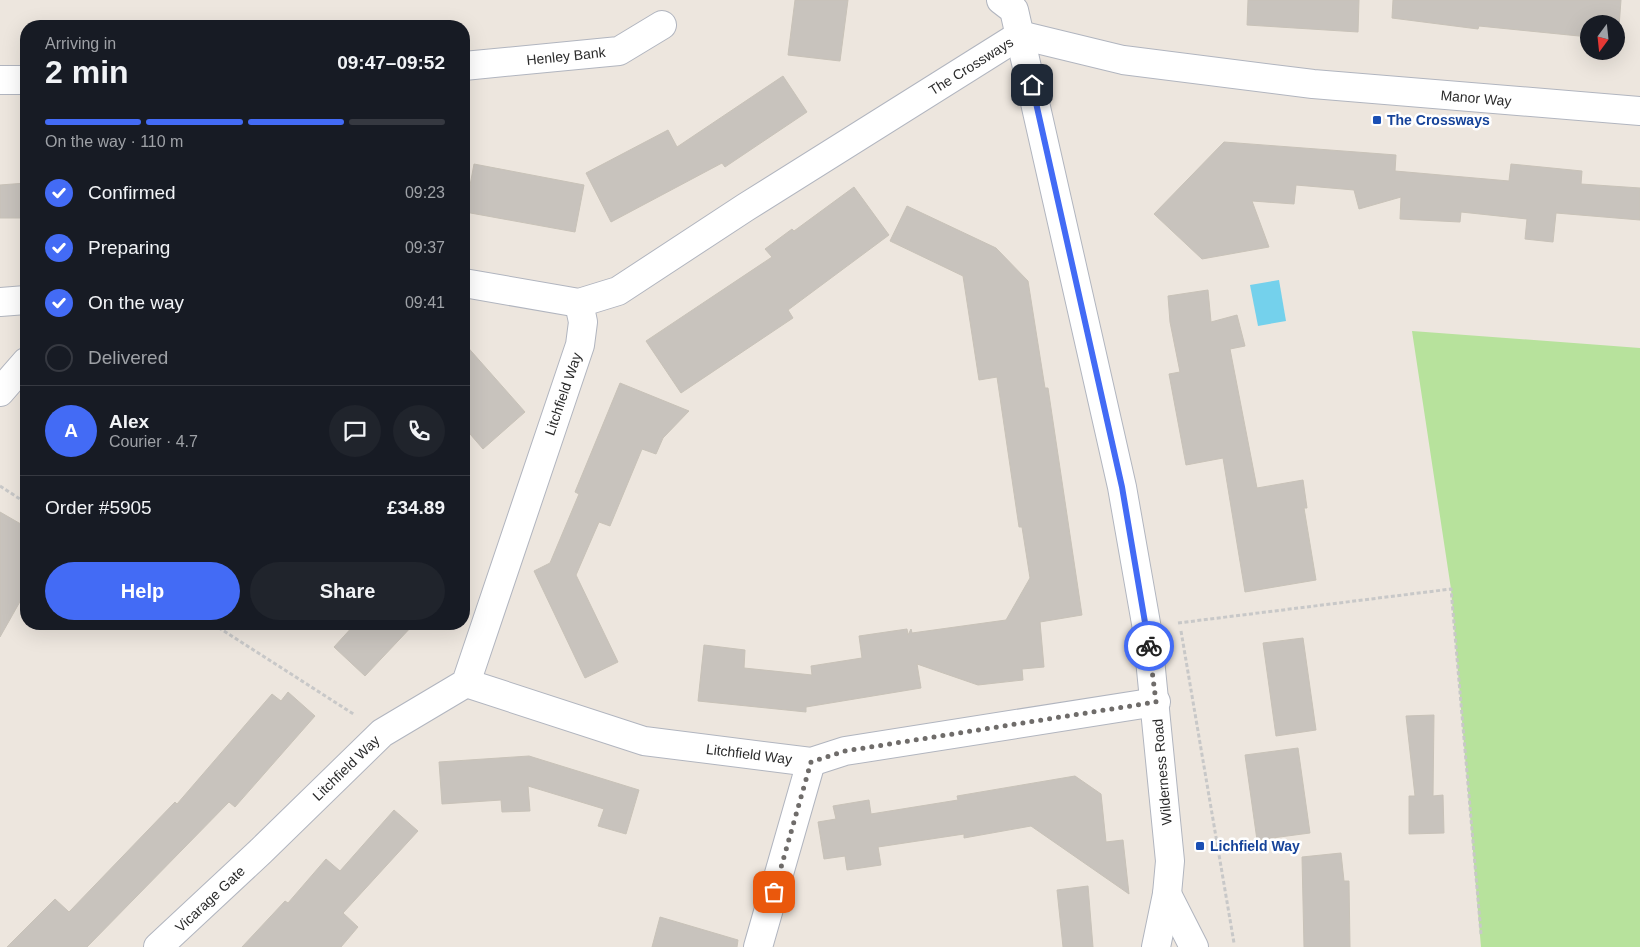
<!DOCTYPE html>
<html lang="en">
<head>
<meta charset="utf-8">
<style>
	body { margin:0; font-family:Arial,sans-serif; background:#20242c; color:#f1f3f6; height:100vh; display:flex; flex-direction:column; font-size:19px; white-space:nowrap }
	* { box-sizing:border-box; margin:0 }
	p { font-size:16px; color:#9ea1a6 }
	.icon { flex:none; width:28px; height:28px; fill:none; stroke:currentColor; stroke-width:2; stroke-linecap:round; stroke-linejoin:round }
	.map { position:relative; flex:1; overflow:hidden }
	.sheet { position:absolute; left:20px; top:20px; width:450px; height:610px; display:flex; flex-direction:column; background:#171b24; border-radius:20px; box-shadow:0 5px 20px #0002 }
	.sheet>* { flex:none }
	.needle { width:32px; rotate:195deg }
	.controls { position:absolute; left:1580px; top:15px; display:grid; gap:10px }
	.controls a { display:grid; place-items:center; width:45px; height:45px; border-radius:50%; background:#171b24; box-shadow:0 5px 20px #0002; font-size:25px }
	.pin { position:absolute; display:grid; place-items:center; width:42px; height:42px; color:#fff; margin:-21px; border-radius:10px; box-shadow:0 2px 8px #0006 }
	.courier { position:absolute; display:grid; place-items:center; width:50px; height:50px; margin:-25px; border:4px solid #436bf5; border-radius:50%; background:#fff; color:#222; box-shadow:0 1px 6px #0007 }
	.summary em { font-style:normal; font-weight:600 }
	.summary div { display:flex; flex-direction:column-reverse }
	.summary { display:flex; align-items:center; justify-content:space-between; height:85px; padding:0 25px }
	h1 { font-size:32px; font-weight:600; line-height:38px }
	.bar { display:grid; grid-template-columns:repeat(4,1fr); gap:8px 5px; align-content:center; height:60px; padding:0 25px }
	.bar i { height:6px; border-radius:4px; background:#363941 }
	.bar .selected { background:#436bf5 }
	.bar p { grid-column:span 4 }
	.line { display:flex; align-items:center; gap:12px; padding:0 25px; border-top:1px solid #363941 }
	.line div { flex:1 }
	.round { display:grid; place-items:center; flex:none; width:52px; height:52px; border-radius:26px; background:#20242c }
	ol { padding:0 25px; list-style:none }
	li { display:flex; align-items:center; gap:15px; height:55px }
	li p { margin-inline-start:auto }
	li .icon { padding:5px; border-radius:50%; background:#436bf5; color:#fff; stroke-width:4 }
	li:last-child { color:#9ea1a6 }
	li i { width:28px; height:28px; border:2px solid #363941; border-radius:50% }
	.action { display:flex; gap:10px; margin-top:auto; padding:10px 25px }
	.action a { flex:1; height:58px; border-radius:30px; background:#436bf5; color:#fff; font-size:20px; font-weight:600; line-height:58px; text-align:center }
	.action a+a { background:#20242c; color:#f1f3f6 }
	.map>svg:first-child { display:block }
	.green { fill:#b7e29c }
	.water { fill:#74d1ec }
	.building { fill:#c8c3bd; stroke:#c8c2b8 }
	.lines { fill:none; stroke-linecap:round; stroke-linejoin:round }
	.minor-casing { stroke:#b1b5bf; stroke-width:30 }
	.path { stroke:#c8c8c8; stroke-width:3; stroke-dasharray:4 2.5; stroke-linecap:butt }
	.minor { stroke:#fff; stroke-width:28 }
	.done { stroke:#6f6c6a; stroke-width:5; stroke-dasharray:0 9 }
	.route { stroke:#436bf5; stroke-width:6 }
	.transit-dot { fill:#1a4fb4; stroke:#fff; stroke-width:2 }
	.labels { text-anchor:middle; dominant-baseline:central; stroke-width:5; stroke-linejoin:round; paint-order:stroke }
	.street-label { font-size:14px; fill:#2b2b2b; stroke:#fff }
	.transit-label { font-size:14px; font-weight:bold; fill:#164399; stroke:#fff; text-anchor:start }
</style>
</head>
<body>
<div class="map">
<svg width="1640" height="947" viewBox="0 0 1640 947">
	<rect width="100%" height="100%" fill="#ede6de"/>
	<path class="green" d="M1412,331L1640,348V947H1481L1451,589Z"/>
	<path class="water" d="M1279,280L1286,321L1258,326L1250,285Z"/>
	<g class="building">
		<path d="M795,0H848L840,61L788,55Z"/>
		<path d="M1248,0H1359L1358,32L1247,25Z"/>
		<path d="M1393,0H1621L1618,40L1616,24H1589V37L1479,26L1478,29L1392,18Z"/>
		<path d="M783,76L807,112L725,167L722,163L611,222L586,173L668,130L677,147Z"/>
		<path d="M1224,142L1396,155L1395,171L1509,181L1511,164L1582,171L1581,184L1640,188V220L1556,213L1553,242L1525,239L1527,219L1461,212L1460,222L1400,219L1401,197L1359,209L1354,190L1296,185L1294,204L1252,201L1269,247L1202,259L1154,214Z"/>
		<path d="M474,164L584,185L575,232L465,212Z"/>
		<path d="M26,183V218H0V185Z"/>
		<path d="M854,187L889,235L788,310L793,318L681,393L646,341L772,257L765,249L792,229L794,231Z"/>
		<path d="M907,206L996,248L1028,281L1045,388H1048L1082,615L1040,622L1044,667L1022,669L1023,680L978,685L917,664L921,688L806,707V712L698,701L704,645L745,650L744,668L812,675L811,666L862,658L859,636L907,629L908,635L911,629L912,633L1006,620L1030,578L1022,527H1019L997,377L979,380L963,276L890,241Z"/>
		<path d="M1208,290L1211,322L1237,315L1245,346L1230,349L1257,488L1303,480L1307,508H1304L1316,580L1245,592L1223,458L1186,465L1169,374L1180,372L1170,322L1168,296Z"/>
		<path d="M464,343L525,412L483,449L464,427Z"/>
		<path d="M620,383L689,411L663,438L656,454L642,449L610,526L599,522L576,575L618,662L585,678L534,571L550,563L579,494L575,492Z"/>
		<path d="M0,512L26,527V591L0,637Z"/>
		<path d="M355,624H414L365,676L334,647Z"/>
		<path d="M1303,638L1316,730L1276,736L1263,643Z"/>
		<path d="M288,692L315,716L235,807L229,802L87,947H7L55,899L69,912L175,802L177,804L272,694L281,701Z"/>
		<path d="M1434,715L1433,796L1443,795L1444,833L1409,834V796H1415L1406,716Z"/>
		<path d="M1298,748L1310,833L1257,840L1245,755Z"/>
		<path d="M529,756L639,790L626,834L598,826L604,809L528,786L530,811L502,812L501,800L442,804L439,762Z"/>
		<path d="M1075,776L1101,794L1106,842L1123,840L1129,894L1031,826L964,838V834L878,847L881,865L847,870L845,856L824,859L818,822L836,819L833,806L869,800L871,814L958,800L957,796Z"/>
		<path d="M394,810L418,831L343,913L358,927L341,947H242L285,901L288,903L326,859L340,871Z"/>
		<path d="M1341,853L1344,881H1349L1350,947H1304L1302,857Z"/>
		<path d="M1088,886L1093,947H1063L1057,890Z"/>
		<path d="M660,917L738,940L737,947H652Z"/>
	</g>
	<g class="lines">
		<g class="minor-casing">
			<g id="minor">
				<path d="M1001,0L1014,10L1122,487L1147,629L1170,861L1167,894L1156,947"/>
				<path d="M464,66L619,51L662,25"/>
				<path d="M0,80H26"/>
				<path d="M464,283L579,303L618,291L746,207L1020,35L1123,60L1313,84L1640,111"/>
				<path d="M0,302L26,300"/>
				<path d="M0,392L26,362"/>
				<path d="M466,683L644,741L811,762L845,751L1156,702"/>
				<path d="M1167,894L1194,947"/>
				<path d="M158,947L261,851L382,733L466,683L580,345L583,322L579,303"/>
				<path d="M758,947L811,762"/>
			</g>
		</g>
		<g class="path">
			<path d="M0,486L26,503"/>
			<path d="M1178,623L1451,589L1481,934"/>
			<path d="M213,624L355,715"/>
			<path d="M1181,631L1234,943"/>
		</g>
		<use href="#minor" class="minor"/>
	</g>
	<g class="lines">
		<path class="done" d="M774,892L811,762L845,751L1156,702L1149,646"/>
		<path class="route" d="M1032,85L1122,487L1149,646"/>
	</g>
	<g class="transit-dot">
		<rect x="1372" y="115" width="10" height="10" rx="2.5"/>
		<rect x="1195" y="841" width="10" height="10" rx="2.5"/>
	</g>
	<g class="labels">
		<g class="street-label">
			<text transform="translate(566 56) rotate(-6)">Henley Bank</text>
			<text transform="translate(971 66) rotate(-32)">The Crossways</text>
			<text transform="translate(1476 98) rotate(5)">Manor Way</text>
			<text transform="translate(563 394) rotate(-71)">Litchfield Way</text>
			<text transform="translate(749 754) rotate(7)">Litchfield Way</text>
			<text transform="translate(346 768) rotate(-44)">Litchfield Way</text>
			<text transform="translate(1162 772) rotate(-95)">Wilderness Road</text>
			<text transform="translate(210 899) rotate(-43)">Vicarage Gate</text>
		</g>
		<g class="transit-label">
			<text x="1387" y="120">The Crossways</text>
			<text x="1210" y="846">Lichfield Way</text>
		</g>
	</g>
</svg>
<div class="controls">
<a><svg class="needle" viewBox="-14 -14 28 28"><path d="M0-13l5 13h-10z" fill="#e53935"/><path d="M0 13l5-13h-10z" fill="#9ea1a6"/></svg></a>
</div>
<div class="pin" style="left:774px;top:892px;background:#ea580c"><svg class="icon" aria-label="bag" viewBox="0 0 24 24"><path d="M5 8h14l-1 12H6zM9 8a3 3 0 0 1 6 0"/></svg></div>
<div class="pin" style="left:1032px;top:85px;background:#1f2937"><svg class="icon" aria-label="home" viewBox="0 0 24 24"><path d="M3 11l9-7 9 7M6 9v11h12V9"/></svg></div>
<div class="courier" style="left:1149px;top:646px"><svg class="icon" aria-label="bike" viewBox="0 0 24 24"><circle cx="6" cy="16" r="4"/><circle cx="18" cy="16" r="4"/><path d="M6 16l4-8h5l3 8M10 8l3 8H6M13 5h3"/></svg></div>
<section class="sheet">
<div class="summary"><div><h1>2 min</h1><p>Arriving in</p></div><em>09:47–09:52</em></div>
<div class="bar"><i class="selected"></i><i class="selected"></i><i class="selected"></i><i></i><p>On the way · 110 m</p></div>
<ol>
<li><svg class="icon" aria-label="check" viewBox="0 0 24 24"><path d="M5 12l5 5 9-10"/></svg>Confirmed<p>09:23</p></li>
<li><svg class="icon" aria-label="check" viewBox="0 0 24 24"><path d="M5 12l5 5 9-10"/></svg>Preparing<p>09:37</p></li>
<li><svg class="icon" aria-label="check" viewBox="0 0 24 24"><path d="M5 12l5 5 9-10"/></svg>On the way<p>09:41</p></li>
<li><i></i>Delivered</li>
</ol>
<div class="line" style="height:90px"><b class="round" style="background:#436bf5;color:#fff">A</b><div><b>Alex</b><p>Courier · 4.7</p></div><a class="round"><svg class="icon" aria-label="chat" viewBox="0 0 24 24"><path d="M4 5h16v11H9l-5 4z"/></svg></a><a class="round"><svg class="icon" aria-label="phone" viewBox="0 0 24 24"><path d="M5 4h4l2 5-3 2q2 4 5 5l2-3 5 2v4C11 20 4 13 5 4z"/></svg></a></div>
<div class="line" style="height:65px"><div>Order #5905</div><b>£34.89</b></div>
<div class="action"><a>Help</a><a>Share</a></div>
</section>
</div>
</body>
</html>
